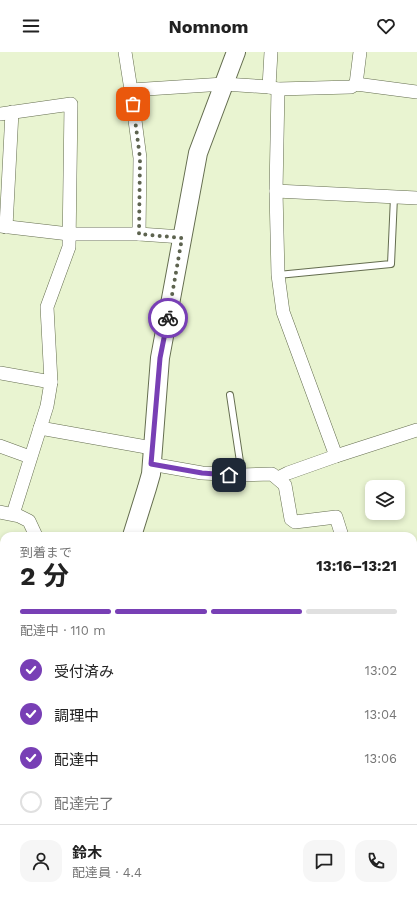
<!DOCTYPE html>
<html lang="ja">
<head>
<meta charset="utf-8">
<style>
	body { margin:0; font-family:"Work Sans","Noto Sans JP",sans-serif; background:#f6f6f6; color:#222; height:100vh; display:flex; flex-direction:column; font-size:15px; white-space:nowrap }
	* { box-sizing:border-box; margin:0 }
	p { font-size:13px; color:#767676 }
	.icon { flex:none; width:22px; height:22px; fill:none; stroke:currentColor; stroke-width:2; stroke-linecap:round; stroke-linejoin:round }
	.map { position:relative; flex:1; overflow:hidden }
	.drawer { position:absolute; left:0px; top:480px; width:417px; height:372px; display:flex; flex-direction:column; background:#fff; border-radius:12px 12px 0 0; box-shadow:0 2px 6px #0003 }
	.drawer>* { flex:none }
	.tools { position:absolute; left:365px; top:428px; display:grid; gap:8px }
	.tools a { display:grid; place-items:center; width:40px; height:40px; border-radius:8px; background:#fff; box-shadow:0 2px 6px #0003; font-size:20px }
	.pin { position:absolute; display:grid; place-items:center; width:34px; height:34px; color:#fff; margin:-17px; border-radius:8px; box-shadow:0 2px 6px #0006 }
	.courier { position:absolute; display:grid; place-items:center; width:40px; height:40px; margin:-20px; border:3px solid #783fb5; border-radius:50%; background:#fff; color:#222; box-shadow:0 1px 5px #0007 }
	.head em { font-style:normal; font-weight:700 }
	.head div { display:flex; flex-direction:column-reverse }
	.head { display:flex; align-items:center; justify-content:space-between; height:68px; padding:0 20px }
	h1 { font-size:26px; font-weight:700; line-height:30px }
	.bar { display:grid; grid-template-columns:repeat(4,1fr); gap:6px 4px; align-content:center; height:48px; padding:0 20px }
	.bar i { height:5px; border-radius:3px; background:#e0e0e0 }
	.bar .on { background:#783fb5 }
	.bar p { grid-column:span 4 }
	.line { display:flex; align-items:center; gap:10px; padding:0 20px; border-top:1px solid #e0e0e0 }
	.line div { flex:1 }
	.round { display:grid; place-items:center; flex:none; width:42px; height:42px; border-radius:12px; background:#f6f6f6 }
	ol { padding:0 20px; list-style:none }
	li { display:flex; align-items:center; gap:12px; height:44px }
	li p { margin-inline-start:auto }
	li .icon { padding:4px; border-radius:50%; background:#783fb5; color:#fff; stroke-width:4 }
	li:last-child { color:#767676 }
	li i { width:22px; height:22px; border:2px solid #e0e0e0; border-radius:50% }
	header { display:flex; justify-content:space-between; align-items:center; height:52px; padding:0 20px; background:#fff; font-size:18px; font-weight:700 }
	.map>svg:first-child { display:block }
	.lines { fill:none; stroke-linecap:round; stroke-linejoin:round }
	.lane-casing { stroke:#646d4f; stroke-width:8 }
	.street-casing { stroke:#646d4f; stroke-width:14 }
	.secondary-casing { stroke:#646d4f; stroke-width:20 }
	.primary-casing { stroke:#646d4f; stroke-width:22 }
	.lane { stroke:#fff; stroke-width:6 }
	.street { stroke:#fff; stroke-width:13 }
	.secondary { stroke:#fff; stroke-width:18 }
	.primary { stroke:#fff; stroke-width:20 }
	.done { stroke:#5d634f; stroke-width:4; stroke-dasharray:0 7.2 }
	.route { stroke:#783fb5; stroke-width:5 }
</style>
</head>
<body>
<header><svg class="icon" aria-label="menu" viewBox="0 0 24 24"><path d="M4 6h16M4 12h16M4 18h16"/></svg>Nomnom<svg class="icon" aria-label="heart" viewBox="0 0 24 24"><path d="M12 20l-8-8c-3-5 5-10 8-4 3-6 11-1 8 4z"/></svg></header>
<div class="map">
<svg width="417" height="852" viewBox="0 0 417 852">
	<rect width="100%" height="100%" fill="#e9f4d1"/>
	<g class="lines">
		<g class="lane-casing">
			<g id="lane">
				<path d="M278,223L391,212L394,145"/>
				<path d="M230,343L242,423"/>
				<path d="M294,848L295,852"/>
				<path d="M311,852L326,848"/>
			</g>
		</g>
		<g class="street-casing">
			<g id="street">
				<path d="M125,0L131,38L140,106L139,182"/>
				<path d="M356,32L360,0"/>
				<path d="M269,35L271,0"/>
				<path d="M278,37L276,139L278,223L283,260L336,404"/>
				<path d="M131,38L224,32L269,35L278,37L351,35L356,32L417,40"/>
				<path d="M0,62L71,52L69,195L47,255L51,330L47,354L13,462"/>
				<path d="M276,139L417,146"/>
				<path d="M0,174L69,182H139L182,185"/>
				<path d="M6,175L12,60"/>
				<path d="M0,321L51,330"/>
				<path d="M40,376L152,396"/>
				<path d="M0,394L30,405"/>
				<path d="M151,412L202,421L242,423L272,422L285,433L291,467L295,470L336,465L342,484"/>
				<path d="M278,426L288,421L336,404L417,378"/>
				<path d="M0,460L19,464L29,469L36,484"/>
				<path d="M0,563L4,557"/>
				<path d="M0,638H4"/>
				<path d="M138,848L139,852"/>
			</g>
		</g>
		<g class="secondary-casing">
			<g id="secondary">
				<path d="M132,484L147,436L151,422L160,306L198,101L236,0"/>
				<path d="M413,697L417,713"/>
			</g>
		</g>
		<g class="primary-casing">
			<g id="primary">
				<path d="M413,550L417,549"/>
				<path d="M0,707L4,706"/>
			</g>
		</g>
		<use href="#lane" class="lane"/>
		<use href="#street" class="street"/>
		<use href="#secondary" class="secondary"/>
		<use href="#primary" class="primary"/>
	</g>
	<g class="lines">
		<path class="done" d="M133,52L140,106L139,182L182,186L168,266"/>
		<path class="route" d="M168,266L160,306L151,412L202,421L229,423"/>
	</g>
</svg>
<div class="tools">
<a><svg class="icon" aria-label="layers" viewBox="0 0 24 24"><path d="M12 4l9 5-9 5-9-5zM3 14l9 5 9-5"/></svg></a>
</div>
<div class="pin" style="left:133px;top:52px;background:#ea580c"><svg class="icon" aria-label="bag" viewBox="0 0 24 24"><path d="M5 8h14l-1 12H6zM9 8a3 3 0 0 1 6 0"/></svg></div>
<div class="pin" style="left:229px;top:423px;background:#1f2937"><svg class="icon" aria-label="home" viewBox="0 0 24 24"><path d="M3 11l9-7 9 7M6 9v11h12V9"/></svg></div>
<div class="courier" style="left:168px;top:266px"><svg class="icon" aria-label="bike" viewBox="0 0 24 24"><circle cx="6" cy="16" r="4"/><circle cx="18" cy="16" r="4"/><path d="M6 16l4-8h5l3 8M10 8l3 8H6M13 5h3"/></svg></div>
<section class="drawer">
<div class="head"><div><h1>2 分</h1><p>到着まで</p></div><em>13:16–13:21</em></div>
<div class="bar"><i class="on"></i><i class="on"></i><i class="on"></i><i></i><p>配達中 · 110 m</p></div>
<ol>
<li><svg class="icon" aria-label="check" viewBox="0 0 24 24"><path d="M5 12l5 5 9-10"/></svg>受付済み<p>13:02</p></li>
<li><svg class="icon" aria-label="check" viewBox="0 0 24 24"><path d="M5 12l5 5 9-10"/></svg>調理中<p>13:04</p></li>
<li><svg class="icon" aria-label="check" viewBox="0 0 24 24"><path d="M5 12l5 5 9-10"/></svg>配達中<p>13:06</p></li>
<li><i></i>配達完了</li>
</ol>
<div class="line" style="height:72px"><a class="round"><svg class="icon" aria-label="person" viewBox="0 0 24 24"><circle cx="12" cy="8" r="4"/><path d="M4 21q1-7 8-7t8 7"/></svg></a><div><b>鈴木</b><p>配達員 · 4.4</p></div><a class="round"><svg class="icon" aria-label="chat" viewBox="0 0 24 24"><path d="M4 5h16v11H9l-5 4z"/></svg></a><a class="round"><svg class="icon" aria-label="phone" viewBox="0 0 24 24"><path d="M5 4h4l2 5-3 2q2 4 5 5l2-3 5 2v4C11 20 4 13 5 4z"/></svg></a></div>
</section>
</div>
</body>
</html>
